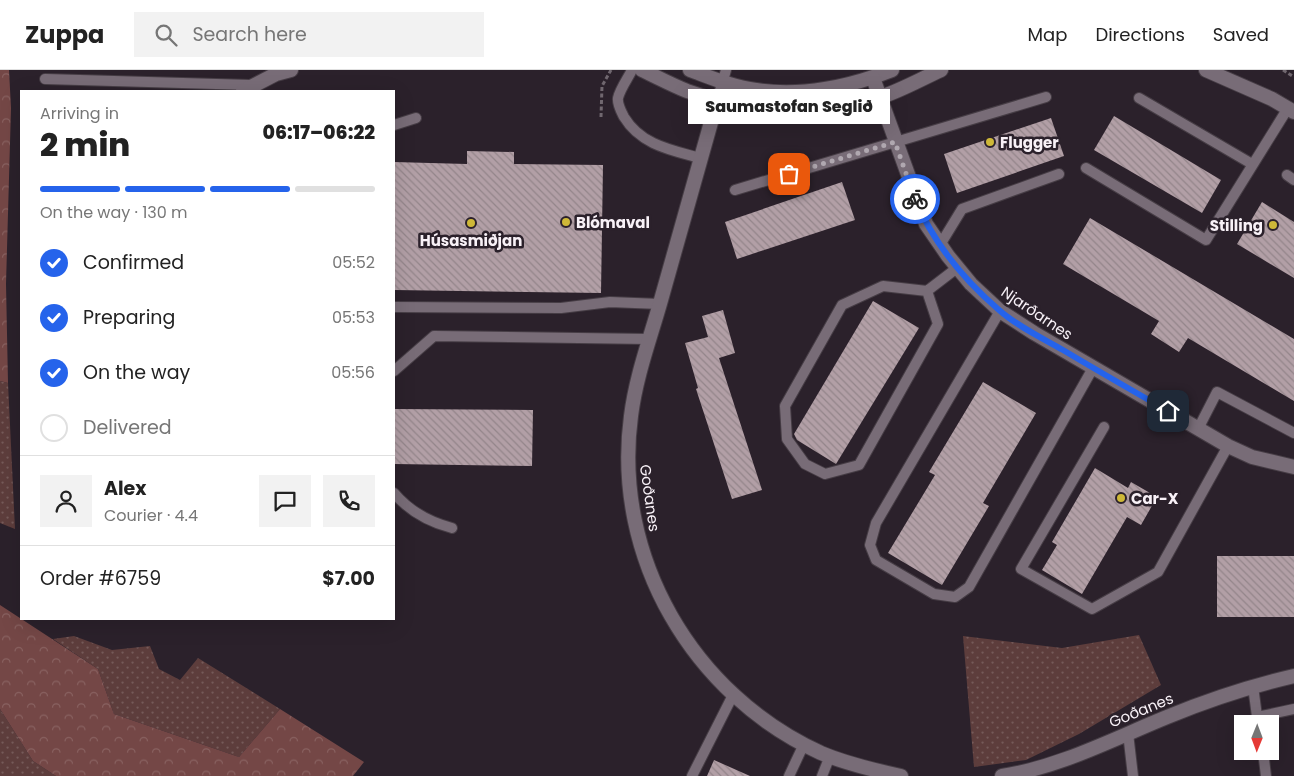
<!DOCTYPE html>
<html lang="en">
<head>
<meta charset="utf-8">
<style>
	body { margin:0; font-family:Poppins,sans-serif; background:#f2f2f2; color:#222; height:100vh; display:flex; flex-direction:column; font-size:19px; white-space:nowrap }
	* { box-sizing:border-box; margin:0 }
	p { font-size:16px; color:#767676 }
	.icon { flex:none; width:28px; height:28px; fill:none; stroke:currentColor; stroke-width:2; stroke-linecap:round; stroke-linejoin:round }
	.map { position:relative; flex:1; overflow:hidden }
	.panel { position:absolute; left:20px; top:20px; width:375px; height:530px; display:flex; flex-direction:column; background:#fff; border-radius:0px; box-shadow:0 5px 20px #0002 }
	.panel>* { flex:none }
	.needle { width:32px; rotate:181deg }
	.buttons { position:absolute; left:1234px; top:645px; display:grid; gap:10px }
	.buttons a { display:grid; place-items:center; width:45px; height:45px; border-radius:0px; background:#fff; box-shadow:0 5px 20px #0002; font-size:25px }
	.pin { position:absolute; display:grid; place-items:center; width:42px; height:42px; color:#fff; margin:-21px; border-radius:10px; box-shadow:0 2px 8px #0006 }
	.courier { position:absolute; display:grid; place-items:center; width:50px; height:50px; margin:-25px; border:4px solid #2563eb; border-radius:50%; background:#fff; color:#222; box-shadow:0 1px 6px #0007 }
	.bubble { position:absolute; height:35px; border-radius:0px; background:#fff; box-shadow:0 5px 20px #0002; font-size:16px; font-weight:800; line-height:35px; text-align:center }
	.headline em { font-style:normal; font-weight:800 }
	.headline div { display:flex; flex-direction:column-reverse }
	.headline { display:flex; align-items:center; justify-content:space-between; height:85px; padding:0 20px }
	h1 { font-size:32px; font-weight:800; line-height:38px }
	.bar { display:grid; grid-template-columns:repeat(4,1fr); gap:8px 5px; align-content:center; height:60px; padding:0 20px }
	.bar i { height:6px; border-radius:4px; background:#e0e0e0 }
	.bar .current { background:#2563eb }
	.bar p { grid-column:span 4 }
	.line { display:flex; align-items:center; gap:12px; padding:0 20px; border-top:1px solid #e0e0e0 }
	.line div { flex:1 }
	.round { display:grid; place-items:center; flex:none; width:52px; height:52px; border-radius:0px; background:#f2f2f2 }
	ol { padding:0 20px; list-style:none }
	li { display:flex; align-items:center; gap:15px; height:55px }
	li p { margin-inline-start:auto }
	li .icon { padding:5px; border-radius:50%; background:#2563eb; color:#fff; stroke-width:4 }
	li:last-child { color:#767676 }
	li i { width:28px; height:28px; border:2px solid #e0e0e0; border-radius:50% }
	header { display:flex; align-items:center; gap:30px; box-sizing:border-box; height:70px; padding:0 25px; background:#fff; border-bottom:1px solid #e0e0e0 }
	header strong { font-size:24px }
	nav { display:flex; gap:28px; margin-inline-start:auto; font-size:18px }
	.search { width:350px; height:45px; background:#f2f2f2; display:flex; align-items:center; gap:12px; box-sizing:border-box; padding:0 18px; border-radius:0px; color:#767676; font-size:19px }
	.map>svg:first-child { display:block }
	.grass { fill:url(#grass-dots) }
	.forest { fill:url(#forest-crowns) }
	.building { fill:url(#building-back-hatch) }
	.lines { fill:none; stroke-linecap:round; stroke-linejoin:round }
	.service-casing { stroke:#463d45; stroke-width:12 }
	.minor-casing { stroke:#463d45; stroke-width:16 }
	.path { stroke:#70676f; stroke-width:3; stroke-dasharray:4 2.5; stroke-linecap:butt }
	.service { stroke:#786c77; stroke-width:10 }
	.minor { stroke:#786c77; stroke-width:14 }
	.done { stroke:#b0a8b0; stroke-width:5; stroke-dasharray:0 9 }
	.route { stroke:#2563eb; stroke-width:6 }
	.poi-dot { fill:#ceb838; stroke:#2b212b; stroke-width:2 }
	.labels { text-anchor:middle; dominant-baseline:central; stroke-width:5; stroke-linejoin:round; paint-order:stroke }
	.poi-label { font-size:15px; font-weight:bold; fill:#f8f1f7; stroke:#2b212b; text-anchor:start }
	.street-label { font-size:15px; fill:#f8f1f7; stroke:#2b212b }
</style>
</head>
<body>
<header>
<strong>Zuppa</strong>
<div class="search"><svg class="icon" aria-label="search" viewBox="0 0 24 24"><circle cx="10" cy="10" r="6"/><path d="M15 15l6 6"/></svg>Search here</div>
<nav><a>Map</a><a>Directions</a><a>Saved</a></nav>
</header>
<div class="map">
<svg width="1294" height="706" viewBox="0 0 1294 706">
	<defs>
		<pattern id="grass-dots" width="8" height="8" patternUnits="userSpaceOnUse" patternTransform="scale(1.25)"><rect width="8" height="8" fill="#5d3d3c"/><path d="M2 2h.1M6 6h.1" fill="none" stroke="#755a59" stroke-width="1.8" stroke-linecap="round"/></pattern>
		<pattern id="forest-crowns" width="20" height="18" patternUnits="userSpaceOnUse" patternTransform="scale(1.25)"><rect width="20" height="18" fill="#744746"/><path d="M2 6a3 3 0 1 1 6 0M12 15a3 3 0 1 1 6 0" fill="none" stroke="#896261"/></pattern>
		<pattern id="building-back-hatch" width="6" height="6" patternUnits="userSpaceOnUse" patternTransform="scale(1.25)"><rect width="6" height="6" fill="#b29fa6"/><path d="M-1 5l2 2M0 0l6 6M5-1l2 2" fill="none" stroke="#93858a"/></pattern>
	</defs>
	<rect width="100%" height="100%" fill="#2b212b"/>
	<g class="grass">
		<path d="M0,311L8,313L15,459L0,453Z"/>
		<path d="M1139,565L1161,615L1079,664L1026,690L974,697L963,566L1062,578Z"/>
		<path d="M74,566L112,580L150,576L159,599L180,610L198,588L280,639L239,687L114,644L98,599L53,569Z"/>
		<path d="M0,639L33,691L56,706H0Z"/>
	</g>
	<g class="forest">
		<path d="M0,0H9L11,38L6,214L8,313L0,311Z"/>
		<path d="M0,535L98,599L114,644L239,687L280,639L364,692L353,706H56L33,691L0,639Z"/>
	</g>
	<g class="building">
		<path d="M1114,46L1221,110L1202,143L1094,80Z"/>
		<path d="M1051,48L1064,86L957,123L944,84Z"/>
		<path d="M467,81L514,82V94L603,95L601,223L394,220V92L467,94Z"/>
		<path d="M842,112L855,150L737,189L725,152Z"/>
		<path d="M1262,132L1294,152V208L1237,174Z"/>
		<path d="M1090,148L1294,269V331L1188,268L1179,282L1151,264L1159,251L1063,194Z"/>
		<path d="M873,231L919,258L836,394L797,370L794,364Z"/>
		<path d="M723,240L735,283L719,288L762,420L732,429L696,319L698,318L685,273L708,267L702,246Z"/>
		<path d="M983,312L1036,343L983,433L989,436L942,515L888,483L935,405L929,402Z"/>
		<path d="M394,339L533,340L532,396L394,394Z"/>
		<path d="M1095,398L1128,418L1131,412L1157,427L1141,455L1127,447L1082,524L1042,500L1057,475L1052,472Z"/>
		<rect x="1217" y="486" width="77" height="61"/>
		<path d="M714,690L750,706H707Z"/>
	</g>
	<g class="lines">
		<g class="service-casing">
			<g id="service">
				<path d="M632,0C628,8 620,19 618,28C617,34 621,41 624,47C641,75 671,80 700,88"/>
				<path d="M45,9L251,15"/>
				<path d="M1139,28L1252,94"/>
				<path d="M717,31L726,0"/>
				<path d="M394,55L416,48"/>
				<path d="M1086,98L1206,170L1288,38"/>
				<path d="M1287,105L1294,110"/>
				<path d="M735,120L1046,27"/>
				<path d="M940,175L962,139L1059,104"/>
				<path d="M927,221L938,254L859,395L825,404L805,394L787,369L785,336L842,235L883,216L927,221L957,198"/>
				<path d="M394,237L561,238L610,232L660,234"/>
				<path d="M1000,241L876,453L870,475L876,490L934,524L955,527L969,517L1093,298"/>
				<path d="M394,301L434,266L649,269"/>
				<path d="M1104,357L1021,499L1092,539L1158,502L1228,376"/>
				<path d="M1198,359L1217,322L1294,363"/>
				<path d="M394,423C410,442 429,452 452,458"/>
				<path d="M1253,616L1258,654"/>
				<path d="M1257,647L1294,639"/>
				<path d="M1128,663L1133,706"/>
				<path d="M1263,681L1266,706"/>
				<path d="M692,706L733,625"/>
				<path d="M789,706L804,674"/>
				<path d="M822,706L830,686"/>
			</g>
		</g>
		<g class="minor-casing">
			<g id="minor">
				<path d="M642,0C657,7 672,15 687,21C747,43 817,49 878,28C900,21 921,9 941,0"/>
				<path d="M690,0C712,8 733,17 756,20C801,27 850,17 892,0"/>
				<path d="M1206,0L1272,29L1294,42"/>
				<path d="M873,8L926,154L948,186L971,214L1000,241L1034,263L1228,376L1252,387L1294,397"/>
				<path d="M243,21L276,4L291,0"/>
				<path d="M717,31C698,97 680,164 661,230C650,269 636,306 631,346C612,487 693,625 821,683C847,694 873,700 901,706"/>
				<path d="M1002,706C1060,697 1113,669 1167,647C1208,630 1251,616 1294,606"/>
			</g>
		</g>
		<g class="path">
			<path d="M1283,0L1294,7"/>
			<path d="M601,47L602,16L611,0"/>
		</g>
		<use href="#service" class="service"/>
		<use href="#minor" class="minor"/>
	</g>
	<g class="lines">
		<path class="done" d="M789,104L895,72L915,129"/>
		<path class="route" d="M915,129C933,172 963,209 999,240C1017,256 1042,268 1063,280C1098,301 1133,321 1168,341"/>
	</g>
	<g class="poi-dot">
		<circle cx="990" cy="72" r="5"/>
		<circle cx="566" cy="152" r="5"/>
		<circle cx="471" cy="153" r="5"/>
		<circle cx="1273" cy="155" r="5"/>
		<circle cx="1121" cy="428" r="5"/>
	</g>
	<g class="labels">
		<g class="poi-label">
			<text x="1000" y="72">Flugger</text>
			<text x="576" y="152">Blómaval</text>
			<text x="1263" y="155" text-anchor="end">Stilling</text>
			<text x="471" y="170" text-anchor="middle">Húsasmiðjan</text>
			<text x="1131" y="428">Car-X</text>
		</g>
		<g class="street-label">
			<text transform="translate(1037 243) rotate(34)">Njarðarnes</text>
			<text transform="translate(650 428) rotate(82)">Goðanes</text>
			<text transform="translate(1141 640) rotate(-22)">Goðanes</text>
		</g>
	</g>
</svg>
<div class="buttons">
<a><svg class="needle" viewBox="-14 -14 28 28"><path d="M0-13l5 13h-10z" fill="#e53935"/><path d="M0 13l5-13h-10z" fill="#767676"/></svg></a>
</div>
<div class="pin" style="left:789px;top:104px;background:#ea580c"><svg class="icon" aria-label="bag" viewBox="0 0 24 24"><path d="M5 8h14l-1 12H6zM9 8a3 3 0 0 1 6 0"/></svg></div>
<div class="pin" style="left:1168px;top:341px;background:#1f2937"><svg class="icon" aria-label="home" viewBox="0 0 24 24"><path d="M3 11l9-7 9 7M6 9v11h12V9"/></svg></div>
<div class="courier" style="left:915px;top:129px"><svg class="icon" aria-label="bike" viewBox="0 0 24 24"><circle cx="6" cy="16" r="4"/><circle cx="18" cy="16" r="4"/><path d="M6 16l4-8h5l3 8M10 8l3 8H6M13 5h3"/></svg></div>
<div class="bubble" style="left:688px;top:19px;width:202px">Saumastofan Seglið</div>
<section class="panel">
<div class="headline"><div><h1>2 min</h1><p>Arriving in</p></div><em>06:17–06:22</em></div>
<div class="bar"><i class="current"></i><i class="current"></i><i class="current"></i><i></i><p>On the way · 130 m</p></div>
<ol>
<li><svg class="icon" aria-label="check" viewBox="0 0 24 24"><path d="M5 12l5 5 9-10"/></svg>Confirmed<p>05:52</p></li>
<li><svg class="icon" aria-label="check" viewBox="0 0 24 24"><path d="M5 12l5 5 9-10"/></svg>Preparing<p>05:53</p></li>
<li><svg class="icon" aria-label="check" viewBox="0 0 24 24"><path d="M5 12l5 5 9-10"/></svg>On the way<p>05:56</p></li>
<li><i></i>Delivered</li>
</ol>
<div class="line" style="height:90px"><a class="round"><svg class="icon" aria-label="person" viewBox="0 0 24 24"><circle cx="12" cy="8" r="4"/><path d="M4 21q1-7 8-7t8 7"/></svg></a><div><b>Alex</b><p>Courier · 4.4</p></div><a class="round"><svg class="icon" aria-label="chat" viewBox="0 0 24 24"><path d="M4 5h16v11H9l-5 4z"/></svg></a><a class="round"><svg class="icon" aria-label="phone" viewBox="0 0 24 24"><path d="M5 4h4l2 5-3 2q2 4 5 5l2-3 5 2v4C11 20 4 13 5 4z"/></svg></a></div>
<div class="line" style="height:65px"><div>Order #6759</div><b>$7.00</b></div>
</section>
</div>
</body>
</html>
